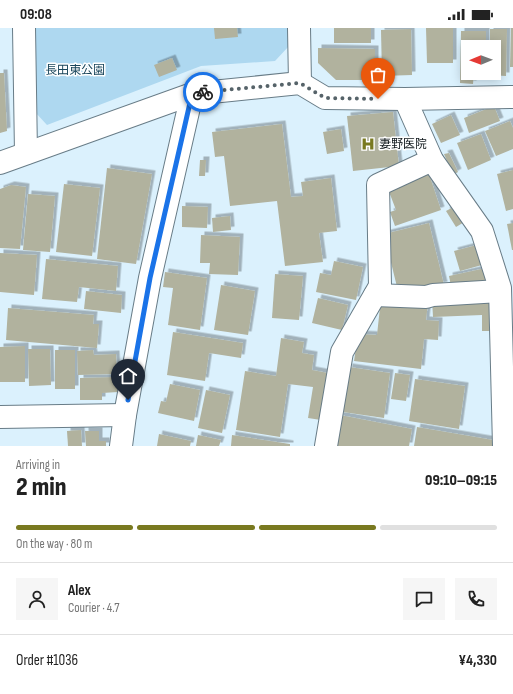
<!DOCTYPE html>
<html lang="en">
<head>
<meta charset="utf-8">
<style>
	body { margin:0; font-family:"Sofia Sans Condensed","Noto Sans JP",sans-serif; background:#f6f6f6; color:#222; height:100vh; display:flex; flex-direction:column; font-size:15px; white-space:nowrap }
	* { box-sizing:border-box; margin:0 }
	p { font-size:13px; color:#767676 }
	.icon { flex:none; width:22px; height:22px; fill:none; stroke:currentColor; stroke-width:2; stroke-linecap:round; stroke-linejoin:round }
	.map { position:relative; height:418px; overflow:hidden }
	.sheet { display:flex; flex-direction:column; background:#fff; flex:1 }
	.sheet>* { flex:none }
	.needle { width:26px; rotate:269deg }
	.tools { position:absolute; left:461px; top:12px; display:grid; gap:8px }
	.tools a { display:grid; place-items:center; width:40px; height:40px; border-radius:0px; background:#fff; box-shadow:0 2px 10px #0003; font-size:20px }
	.pin { position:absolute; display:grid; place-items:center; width:34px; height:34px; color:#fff; margin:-41px -17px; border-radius:50% 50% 50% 0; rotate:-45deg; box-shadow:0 0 4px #0007 }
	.pin .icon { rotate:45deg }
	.courier { position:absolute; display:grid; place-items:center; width:40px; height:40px; margin:-20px; border:3px solid #1a73e8; border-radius:50%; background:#fff; color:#222; box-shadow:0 1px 5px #0007 }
	.summary em { font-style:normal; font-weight:800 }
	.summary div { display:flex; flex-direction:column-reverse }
	.summary { display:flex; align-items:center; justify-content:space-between; height:68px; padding:0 16px }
	h1 { font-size:26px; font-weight:800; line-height:30px }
	.bar { display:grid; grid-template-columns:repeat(4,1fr); gap:6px 4px; align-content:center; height:48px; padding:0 16px }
	.bar i { height:5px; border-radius:3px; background:#e0e0e0 }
	.bar .on { background:#797920 }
	.bar p { grid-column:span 4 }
	.line { display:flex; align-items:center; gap:10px; padding:0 16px; border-top:1px solid #e0e0e0 }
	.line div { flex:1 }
	.round { display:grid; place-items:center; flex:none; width:42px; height:42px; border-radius:0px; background:#f6f6f6 }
	.status { display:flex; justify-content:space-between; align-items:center; height:28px; padding:0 20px; background:#fff; direction:ltr }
	.status svg { height:11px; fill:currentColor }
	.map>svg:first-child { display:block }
	.green { fill:#aed8f0 }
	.building { fill:#b1b29e; filter:url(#shadow) }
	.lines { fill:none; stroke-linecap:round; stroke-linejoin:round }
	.minor-casing { stroke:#687c87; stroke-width:24 }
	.minor { stroke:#fff; stroke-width:22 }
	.done { stroke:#566369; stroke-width:4; stroke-dasharray:0 7.2 }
	.route { stroke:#1a73e8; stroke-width:5 }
	.labels { text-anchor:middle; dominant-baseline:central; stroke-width:3; stroke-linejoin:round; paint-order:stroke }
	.park-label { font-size:12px; fill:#17445a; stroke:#fff }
	.poi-label { font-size:12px; fill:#0e161a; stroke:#fff; text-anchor:start }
</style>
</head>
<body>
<div class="status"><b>09:08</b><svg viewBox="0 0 49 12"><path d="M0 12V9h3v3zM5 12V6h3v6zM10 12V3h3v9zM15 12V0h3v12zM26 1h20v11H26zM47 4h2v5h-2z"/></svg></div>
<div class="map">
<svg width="513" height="418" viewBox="0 0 513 418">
	<defs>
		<filter id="shadow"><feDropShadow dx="3.5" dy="-3.5" stdDeviation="0" flood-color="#0004"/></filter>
	</defs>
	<rect width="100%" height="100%" fill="#dbf1fd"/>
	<path class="green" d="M32,0H289V18L275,33L201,38L47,97L35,84Z"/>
	<g class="building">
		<path d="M214,0H237L238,9L215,11Z"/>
		<rect x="334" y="0" width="37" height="15"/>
		<path d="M426,0H453V35H427Z"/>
		<path d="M511,0H513V39H510Z"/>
		<path d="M411,1L412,47L382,48L381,2Z"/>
		<path d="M490,1H507L506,48L489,47V45H494V19H490Z"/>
		<path d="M461,3H486V19H468V45H474L473,56L460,55Z"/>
		<path d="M318,20L375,21V52H336L318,35Z"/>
		<path d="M172,30L177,42L159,49L154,37Z"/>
		<path d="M0,45H4L7,103L0,105Z"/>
		<path d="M494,78L500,93L469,105L464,90Z"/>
		<path d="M393,84L399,138L353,143L347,88Z"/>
		<path d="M451,87L460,107L441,115L432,96Z"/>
		<path d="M510,93L513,100V121L496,128L485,103Z"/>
		<path d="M282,96L291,169L303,168L301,154L331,150L337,203L319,205L323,234L285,238L277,173L230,178L224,128L215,129L212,104Z"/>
		<path d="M341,101L344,123L327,126L323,104Z"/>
		<path d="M481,106L491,132L468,142L457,115Z"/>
		<path d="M449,125L458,144L453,147L444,126Z"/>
		<path d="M200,132H206L205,148H199Z"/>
		<path d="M107,140L152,146L136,236L97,231Z"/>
		<path d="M513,142V181L506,183L497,146Z"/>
		<path d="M429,146L441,182L395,198L390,184L396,182L388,161Z"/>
		<path d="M64,156L100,160L92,228L56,224Z"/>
		<path d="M11,157L26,159L20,221L0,220V161Z"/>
		<path d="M28,166L55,168L50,224L23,222Z"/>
		<path d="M457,177L466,193L456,199L446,183Z"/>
		<path d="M182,178L208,179L207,200L182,199Z"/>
		<path d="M230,188L231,202L213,204L212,190Z"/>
		<path d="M429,195L444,257L399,267L384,206Z"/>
		<path d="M513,195V222H512L507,196Z"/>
		<path d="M201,207L240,209L238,247L209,246L210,235H200Z"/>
		<path d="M477,217L482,237L460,243L454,223Z"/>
		<path d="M0,225L37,227L34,267L0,264Z"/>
		<path d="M46,231L118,238L116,263L79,259L77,274L42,271Z"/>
		<path d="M334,233L363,239L356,272L316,264L320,245L331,247Z"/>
		<path d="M486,240L489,255L452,263L449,248Z"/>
		<path d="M165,244L207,250L200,302L168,297L173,260L163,259Z"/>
		<path d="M275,246L303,248L299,292L272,290Z"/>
		<path d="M221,257L255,263L248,307L214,302Z"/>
		<path d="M86,263L122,267L121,285L84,281Z"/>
		<path d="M495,268L496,303H482V287L433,289L432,271Z"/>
		<path d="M318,270L348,277L342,302L312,295Z"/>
		<path d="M381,270L428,275L426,292L439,293L438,312L424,311L421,341L354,333L358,306L377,307Z"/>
		<path d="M8,280L94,287L93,296H99L97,320L6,312Z"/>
		<path d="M173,304L243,315L241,330L209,325L205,353L167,347Z"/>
		<path d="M281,310L304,314L302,325L314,327L312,342L328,345L321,392L308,390L313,359L288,356L280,409L236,402L245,343L276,348Z"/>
		<path d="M25,318V354H0V319Z"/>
		<path d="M28,321H50L51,357L29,358Z"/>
		<rect x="55" y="322" width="20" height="39"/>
		<path d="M93,322L94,327L116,326L117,346L78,347L77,323Z"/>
		<path d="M349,339L390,345L384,390L343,384Z"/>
		<path d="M395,345L410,347L406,373L391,371Z"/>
		<path d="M117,349L118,364L102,365V372H80V350Z"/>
		<path d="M415,351L465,358L459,401L409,393Z"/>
		<path d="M170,356L200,362L194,393L158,385L161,373L166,374Z"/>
		<path d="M206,362L230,367L222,405L198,400Z"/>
		<path d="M340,387L412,401L409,418H334Z"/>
		<path d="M417,399L493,412L492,418H414Z"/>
		<path d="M81,402L82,418H68L67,403Z"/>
		<path d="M85,403H99V413H106V418H86Z"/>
		<path d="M159,406L191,413L190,418H157Z"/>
		<path d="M198,407L221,412L219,418H196Z"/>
		<path d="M232,407L290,416V418H231Z"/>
	</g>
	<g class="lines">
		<g class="minor-casing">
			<g id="minor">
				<path d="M24,0L26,125"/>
				<path d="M299,0L300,55"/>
				<path d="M405,71L432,132L482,203L500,260L504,418"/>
				<path d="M0,135L192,66L300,55L325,70L405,71L513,69"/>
				<path d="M375,267L426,269L433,267L500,263"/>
				<path d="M0,389L125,387"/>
				<path d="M121,418L125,387L150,250L192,66"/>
				<path d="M326,418L342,324L380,258L378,157L432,132"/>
			</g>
		</g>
		<use href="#minor" class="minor"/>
	</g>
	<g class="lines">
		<path class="done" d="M203,64L300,55L325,70L378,71"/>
		<path class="route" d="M128,372L150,250L192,66L203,64"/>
	</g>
	<defs>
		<g id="hospital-bare" transform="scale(1.08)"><path d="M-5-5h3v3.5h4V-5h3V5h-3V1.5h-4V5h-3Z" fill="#797920" stroke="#fff" stroke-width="2.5" paint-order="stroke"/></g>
	</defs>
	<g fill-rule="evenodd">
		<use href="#hospital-bare" x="368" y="116"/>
	</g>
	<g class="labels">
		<g class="park-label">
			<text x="75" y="42">長田東公園</text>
		</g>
		<g class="poi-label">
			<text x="379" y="116">妻野医院</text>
		</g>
	</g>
</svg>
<div class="tools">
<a><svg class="needle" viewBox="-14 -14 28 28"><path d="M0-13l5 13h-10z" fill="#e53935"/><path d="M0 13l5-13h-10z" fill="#767676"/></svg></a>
</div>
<div class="pin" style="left:378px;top:71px;background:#ea580c"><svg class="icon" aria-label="bag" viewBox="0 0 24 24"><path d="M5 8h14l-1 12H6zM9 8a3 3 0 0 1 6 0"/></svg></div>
<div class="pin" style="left:128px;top:372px;background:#1f2937"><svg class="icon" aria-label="home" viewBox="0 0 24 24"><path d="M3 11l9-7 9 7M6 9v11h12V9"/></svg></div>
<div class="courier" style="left:203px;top:64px"><svg class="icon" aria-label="bike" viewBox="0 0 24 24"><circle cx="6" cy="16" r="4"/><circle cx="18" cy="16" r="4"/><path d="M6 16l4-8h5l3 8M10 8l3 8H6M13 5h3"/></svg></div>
</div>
<section class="sheet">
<div class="summary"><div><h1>2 min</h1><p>Arriving in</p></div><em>09:10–09:15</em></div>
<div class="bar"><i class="on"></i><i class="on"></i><i class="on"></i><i></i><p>On the way · 80 m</p></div>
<div class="line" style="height:72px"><a class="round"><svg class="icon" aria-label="person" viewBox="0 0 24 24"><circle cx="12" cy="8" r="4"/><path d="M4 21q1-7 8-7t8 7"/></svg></a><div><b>Alex</b><p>Courier · 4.7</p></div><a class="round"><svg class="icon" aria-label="chat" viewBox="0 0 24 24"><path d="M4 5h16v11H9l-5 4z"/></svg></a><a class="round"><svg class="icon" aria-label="phone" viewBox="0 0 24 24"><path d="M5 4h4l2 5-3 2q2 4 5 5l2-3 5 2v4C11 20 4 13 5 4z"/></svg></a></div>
<div class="line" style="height:52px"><div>Order #1036</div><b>¥4,330</b></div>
</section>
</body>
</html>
